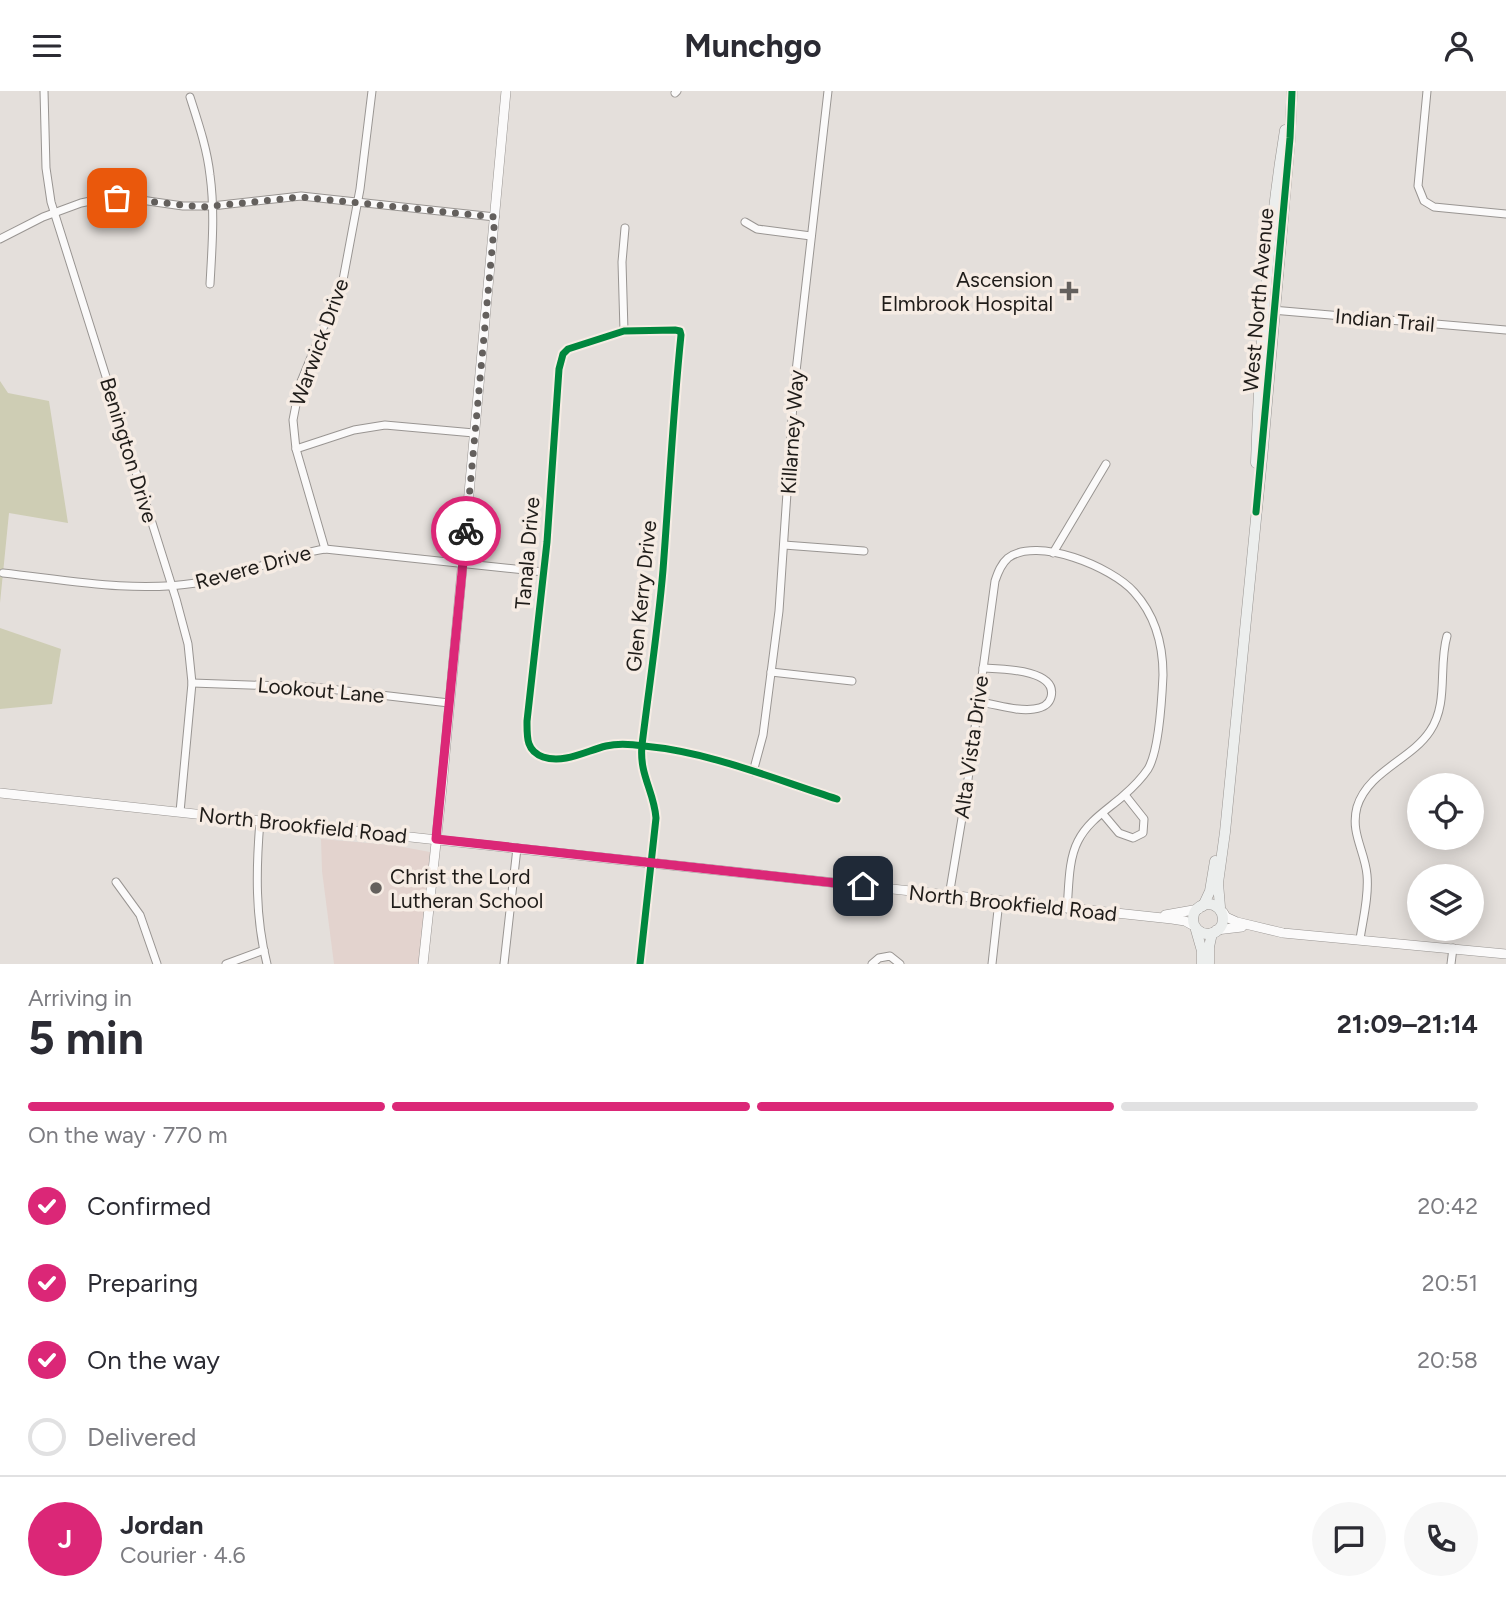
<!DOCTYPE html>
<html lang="en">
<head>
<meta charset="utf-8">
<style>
	body { margin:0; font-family:Figtree,sans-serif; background:#f7f7f7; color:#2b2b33; height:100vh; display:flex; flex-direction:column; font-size:26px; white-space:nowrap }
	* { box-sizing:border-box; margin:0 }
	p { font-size:23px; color:#7c7c81 }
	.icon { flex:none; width:38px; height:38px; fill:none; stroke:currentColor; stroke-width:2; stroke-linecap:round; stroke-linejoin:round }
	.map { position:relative; height:873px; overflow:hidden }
	.panel { display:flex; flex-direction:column; background:#fff; flex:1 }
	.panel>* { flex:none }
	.controls { position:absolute; left:1407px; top:682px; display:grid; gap:14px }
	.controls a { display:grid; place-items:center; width:77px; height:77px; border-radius:50%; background:#fff; box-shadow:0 4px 18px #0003; font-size:35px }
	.pin { position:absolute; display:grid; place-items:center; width:60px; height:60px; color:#fff; margin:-30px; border-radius:14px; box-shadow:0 4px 10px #0006 }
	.courier { position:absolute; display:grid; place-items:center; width:70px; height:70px; margin:-35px; border:5px solid #db2777; border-radius:50%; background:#fff; color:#222; box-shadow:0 2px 9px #0007 }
	.overview em { font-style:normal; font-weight:700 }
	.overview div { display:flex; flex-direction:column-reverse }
	.overview { display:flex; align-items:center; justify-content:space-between; height:119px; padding:0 28px }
	h1 { font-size:46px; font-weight:700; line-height:52px }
	.bar { display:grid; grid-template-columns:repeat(4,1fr); gap:10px 7px; align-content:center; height:84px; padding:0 28px }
	.bar i { height:9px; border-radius:5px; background:#e1e1e2 }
	.bar .on { background:#db2777 }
	.bar p { grid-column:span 4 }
	.line { display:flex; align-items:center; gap:18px; padding:0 28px; border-top:2px solid #e1e1e2 }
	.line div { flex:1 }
	.round { display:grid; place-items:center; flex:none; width:74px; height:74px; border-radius:37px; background:#f7f7f7 }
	ol { padding:0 28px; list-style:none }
	li { display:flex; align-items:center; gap:21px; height:77px }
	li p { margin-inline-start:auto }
	li .icon { padding:7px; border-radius:50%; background:#db2777; color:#fff; stroke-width:4 }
	li:last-child { color:#7c7c81 }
	li i { width:38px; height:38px; border:4px solid #e1e1e2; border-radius:50% }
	header { display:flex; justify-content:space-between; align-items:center; height:91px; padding:0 28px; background:#fff; font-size:32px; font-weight:700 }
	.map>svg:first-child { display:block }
	.education { fill:#e3d3ce }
	.green { fill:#cecdb4 }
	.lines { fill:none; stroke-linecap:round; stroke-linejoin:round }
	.minor-casing { stroke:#999592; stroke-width:9 }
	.tertiary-casing { stroke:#999592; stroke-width:10 }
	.secondary-casing { stroke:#999592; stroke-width:11 }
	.minor { stroke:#fbfafa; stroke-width:7 }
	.tertiary { stroke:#fbfafa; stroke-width:9 }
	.secondary { stroke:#eceeed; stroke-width:10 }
	.cycleway-casing { stroke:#f6ece4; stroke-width:11 }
	.cycleway { stroke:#00873e; stroke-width:7 }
	.done { stroke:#64605d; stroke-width:7; stroke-dasharray:0 12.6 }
	.route { stroke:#db2777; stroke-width:9 }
	.poi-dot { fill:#64605d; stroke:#f6ece4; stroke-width:2.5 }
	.labels { text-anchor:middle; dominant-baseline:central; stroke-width:7; stroke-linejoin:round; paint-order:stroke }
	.poi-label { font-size:21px; fill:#1f1c19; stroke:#f6ece4; text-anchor:end }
	.street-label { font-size:21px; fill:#1f1c19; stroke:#f6ece4 }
</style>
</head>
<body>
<header><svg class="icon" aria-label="menu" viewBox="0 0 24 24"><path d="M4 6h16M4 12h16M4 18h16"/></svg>Munchgo<svg class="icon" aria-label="person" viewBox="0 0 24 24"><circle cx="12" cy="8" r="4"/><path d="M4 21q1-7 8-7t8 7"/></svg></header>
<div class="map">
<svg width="1506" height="873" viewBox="0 0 1506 873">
	<rect width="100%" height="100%" fill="#e4dfdb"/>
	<path class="education" d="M321,748L392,754L430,761L420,873H334L322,780Z"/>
	<g class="green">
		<path d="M0,290L8,302L49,310L68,432L9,422L0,512Z"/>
		<path d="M0,537L61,558L52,613L0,618Z"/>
	</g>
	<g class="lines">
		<g class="minor-casing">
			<g id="minor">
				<path d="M44,0L46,77L51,111L176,508L188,553L192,592L180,721"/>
				<path d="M1427,0L1418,95L1424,110L1434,116L1506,123"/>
				<path d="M675,2L677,0"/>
				<path d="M190,6C198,31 207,57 210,84C215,121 212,157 210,193"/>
				<path d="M745,131L757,138L811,145"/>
				<path d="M0,148L43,126L81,112L105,107H127L183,115H212L301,105L495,126"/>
				<path d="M1272,219L1506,239"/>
				<path d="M624,240L622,171L625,137"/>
				<path d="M296,358L354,339L385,334L474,342"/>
				<path d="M784,454L864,460"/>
				<path d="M325,458L296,358L293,329L300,293L343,189L360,98L372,0"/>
				<path d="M1053,462L1106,373"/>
				<path d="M3,482C67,489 132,502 196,492C240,485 281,465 325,458L544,481"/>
				<path d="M771,581L852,590"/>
				<path d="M192,592L312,596L449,612"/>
				<path d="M979,611C996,613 1017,621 1034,618C1042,617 1049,614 1051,606C1058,578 1001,578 983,577"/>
				<path d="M753,681L763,644L779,520L794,298L828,0"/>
				<path d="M1103,723L1119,742L1133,747L1143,742L1144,728L1125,704"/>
				<path d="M260,730C256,778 255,826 267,873"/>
				<path d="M116,791L140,824L157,873"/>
				<path d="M949,805L966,703L995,490C998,481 1001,473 1008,467C1037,445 1112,476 1134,501C1155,524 1163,554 1163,584C1162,606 1159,660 1148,678C1142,687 1131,698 1123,705C1107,719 1088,730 1078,750C1068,769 1069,797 1067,818"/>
				<path d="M1360,848C1363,828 1369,805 1367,784C1365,760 1350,742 1357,716C1368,680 1411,669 1430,640C1449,612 1438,576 1447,545"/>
				<path d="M226,873L264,859"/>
				<path d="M504,873L517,757"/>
				<path d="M640,873L656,727C654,700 639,684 642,654C649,596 658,538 663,479C669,401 673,322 681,244L680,240L675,239L624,240L568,258L563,263L559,278L547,451L527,630C527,646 526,660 543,666C564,673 586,660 606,655C618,652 631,653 644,655C710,661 774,688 837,708"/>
				<path d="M872,873L879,867L890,865L900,873"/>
				<path d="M992,873L999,810"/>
				<path d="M1451,873L1453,857"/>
			</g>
		</g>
		<g class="tertiary-casing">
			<g id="tertiary">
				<path d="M0,702L1172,828L1185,830L1194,835"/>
				<path d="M1223,821L1226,826L1237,831L1283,842L1506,863"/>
				<path d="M1165,824L1199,818"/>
				<path d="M1216,839L1242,836"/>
				<path d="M423,873L442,696L506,0"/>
			</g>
		</g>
		<g class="secondary-casing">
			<g id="secondary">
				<path d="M1256,372C1260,260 1267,149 1285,39"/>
				<circle cx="1208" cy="828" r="15"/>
				<path d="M1203,815L1210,800L1215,770"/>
				<path d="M1220,816L1218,792L1225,741L1263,357L1290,47L1292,0"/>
				<path d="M1196,839L1202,860V873"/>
				<path d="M1209,872V856L1212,842"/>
			</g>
		</g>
		<use href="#minor" class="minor"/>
		<use href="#tertiary" class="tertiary"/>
		<use href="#secondary" class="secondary"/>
		<g class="cycleway-casing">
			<g id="cycleway">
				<path d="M1256,421L1290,47L1292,0"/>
				<path d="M640,873L656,727C654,700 639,684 642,654C649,596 658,538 663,479C669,401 673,322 681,244L680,240L675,239L624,240L568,258L563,263L559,278L547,451L527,630C527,646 526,660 543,666C564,673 586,660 606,655C618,652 631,653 644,655C710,661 774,688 837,708"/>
			</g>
		</g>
		<use href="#cycleway" class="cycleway"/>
	</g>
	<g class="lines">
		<path class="done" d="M117,107L202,116L301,106L495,126L466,440"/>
		<path class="route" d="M466,440L436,748L863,795"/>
	</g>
	<g class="poi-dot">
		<path d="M1065.5 189.5h7v7h7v7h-7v7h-7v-7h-7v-7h7z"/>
		<circle cx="376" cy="797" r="7"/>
	</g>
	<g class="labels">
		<g class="poi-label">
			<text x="1053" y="188">Ascension<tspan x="1053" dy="24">Elmbrook Hospital</tspan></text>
			<text x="390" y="785" text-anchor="start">Christ the Lord<tspan x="390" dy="24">Lutheran School</tspan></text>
		</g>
		<g class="street-label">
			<text transform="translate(1258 209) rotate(-85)">West North Avenue</text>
			<text transform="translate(1385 229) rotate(5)">Indian Trail</text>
			<text transform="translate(319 251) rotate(-70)">Warwick Drive</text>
			<text transform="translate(792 341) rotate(-86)">Killarney Way</text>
			<text transform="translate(129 359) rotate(73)">Benington Drive</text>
			<text transform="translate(527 462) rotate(-85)">Tanala Drive</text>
			<text transform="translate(253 476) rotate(-15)">Revere Drive</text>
			<text transform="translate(641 505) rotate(-84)">Glen Kerry Drive</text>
			<text transform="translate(321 599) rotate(5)">Lookout Lane</text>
			<text transform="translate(971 656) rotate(-82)">Alta Vista Drive</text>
			<text transform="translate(303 734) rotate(6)">North Brookfield Road</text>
			<text transform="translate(1013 812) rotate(6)">North Brookfield Road</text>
		</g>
	</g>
</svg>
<div class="controls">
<a><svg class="icon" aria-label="locate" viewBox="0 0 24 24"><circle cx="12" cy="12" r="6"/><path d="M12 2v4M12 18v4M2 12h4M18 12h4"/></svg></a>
<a><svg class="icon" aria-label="layers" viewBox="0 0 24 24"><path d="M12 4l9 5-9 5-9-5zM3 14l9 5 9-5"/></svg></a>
</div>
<div class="pin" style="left:117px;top:107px;background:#ea580c"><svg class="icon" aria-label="bag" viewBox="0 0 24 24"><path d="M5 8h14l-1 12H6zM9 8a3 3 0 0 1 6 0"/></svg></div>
<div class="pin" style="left:863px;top:795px;background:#1f2937"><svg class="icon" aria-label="home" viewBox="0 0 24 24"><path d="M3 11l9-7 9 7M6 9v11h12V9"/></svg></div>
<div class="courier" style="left:466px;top:440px"><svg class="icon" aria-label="bike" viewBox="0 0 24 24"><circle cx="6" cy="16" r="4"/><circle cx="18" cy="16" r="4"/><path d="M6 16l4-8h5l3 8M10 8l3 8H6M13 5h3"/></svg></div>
</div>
<section class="panel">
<div class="overview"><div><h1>5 min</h1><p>Arriving in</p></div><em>21:09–21:14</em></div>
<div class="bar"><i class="on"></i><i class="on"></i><i class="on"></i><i></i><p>On the way · 770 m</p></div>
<ol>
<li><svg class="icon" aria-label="check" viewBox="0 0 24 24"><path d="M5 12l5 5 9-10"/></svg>Confirmed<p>20:42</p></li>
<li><svg class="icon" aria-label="check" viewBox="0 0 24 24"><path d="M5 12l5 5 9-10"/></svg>Preparing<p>20:51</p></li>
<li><svg class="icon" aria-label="check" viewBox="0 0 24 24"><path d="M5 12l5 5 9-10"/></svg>On the way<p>20:58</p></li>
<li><i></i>Delivered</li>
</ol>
<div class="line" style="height:126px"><b class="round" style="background:#db2777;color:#fff">J</b><div><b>Jordan</b><p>Courier · 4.6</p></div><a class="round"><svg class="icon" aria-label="chat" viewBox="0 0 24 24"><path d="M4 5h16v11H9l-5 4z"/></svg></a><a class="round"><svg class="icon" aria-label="phone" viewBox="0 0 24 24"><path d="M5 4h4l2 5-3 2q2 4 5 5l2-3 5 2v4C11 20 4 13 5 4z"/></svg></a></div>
</section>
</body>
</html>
